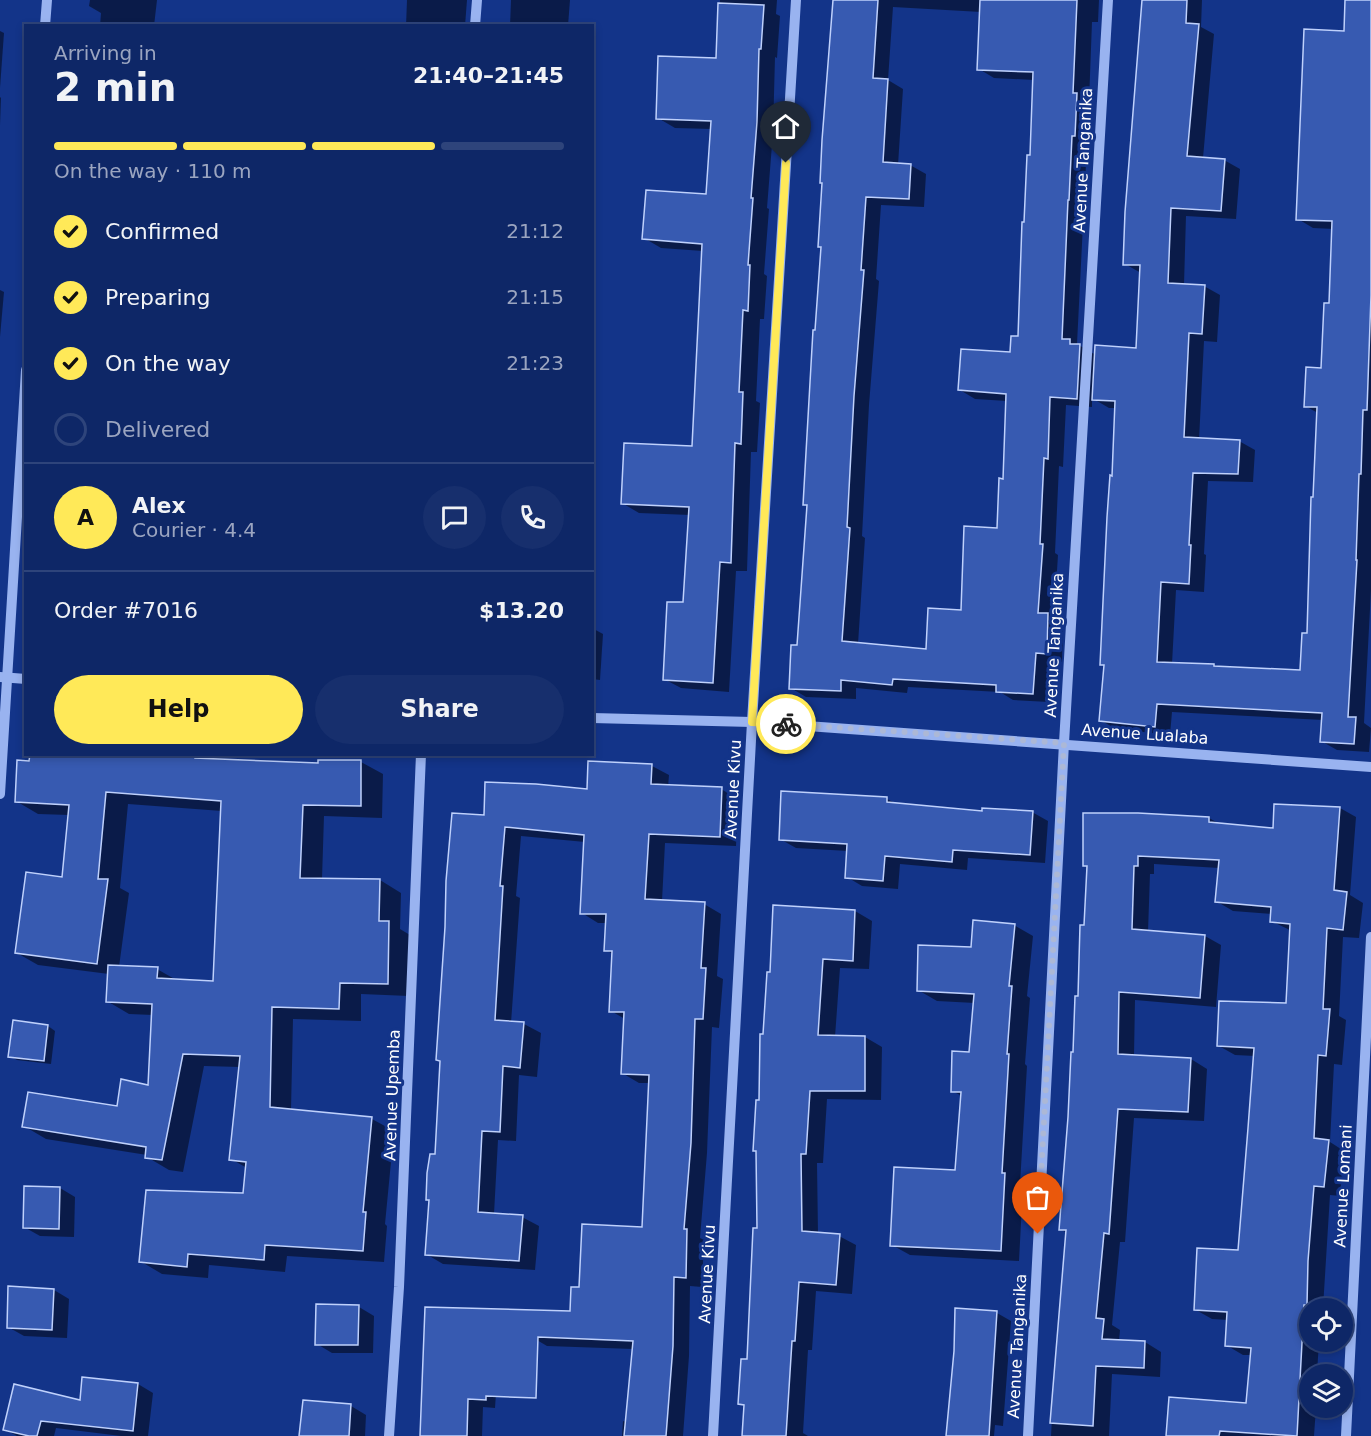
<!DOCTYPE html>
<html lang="en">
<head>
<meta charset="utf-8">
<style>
	body { margin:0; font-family:"DejaVu Sans",sans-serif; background:#172f6d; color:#f1f3f6; height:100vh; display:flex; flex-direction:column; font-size:22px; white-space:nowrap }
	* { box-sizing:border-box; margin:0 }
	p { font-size:20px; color:#9ba5c0 }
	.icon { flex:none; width:33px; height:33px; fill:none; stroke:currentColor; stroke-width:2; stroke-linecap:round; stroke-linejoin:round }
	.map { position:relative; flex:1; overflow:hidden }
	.details { position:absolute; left:24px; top:24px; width:570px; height:732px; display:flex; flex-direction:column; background:#0e2767; border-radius:0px; box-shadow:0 3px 9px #0003,0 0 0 2px #2e447b }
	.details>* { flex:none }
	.controls { position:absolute; left:1299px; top:1298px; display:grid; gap:12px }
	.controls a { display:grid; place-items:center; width:54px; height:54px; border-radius:50%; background:#0e2767; box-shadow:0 3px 9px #0003,0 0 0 2px #2e447b; font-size:30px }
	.pin { position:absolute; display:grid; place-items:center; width:51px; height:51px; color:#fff; margin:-62px -26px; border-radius:50% 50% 50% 0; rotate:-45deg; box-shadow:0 0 6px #0007 }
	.pin .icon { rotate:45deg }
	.courier { position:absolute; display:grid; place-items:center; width:60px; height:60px; margin:-30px; border:4px solid #ffe958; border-radius:50%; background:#fff; color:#222; box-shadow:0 2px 8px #0007 }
	.overview em { font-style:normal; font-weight:600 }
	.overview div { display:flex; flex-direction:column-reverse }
	.overview { display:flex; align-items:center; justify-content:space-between; height:102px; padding:0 30px }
	h1 { font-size:39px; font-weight:600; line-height:45px }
	.bar { display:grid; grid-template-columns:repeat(4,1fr); gap:9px 6px; align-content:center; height:72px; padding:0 30px }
	.bar i { height:8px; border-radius:4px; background:#2e447b }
	.bar .on { background:#ffe958 }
	.bar p { grid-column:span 4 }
	.line { display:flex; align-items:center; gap:15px; padding:0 30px; border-top:2px solid #2e447b }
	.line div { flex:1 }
	.round { display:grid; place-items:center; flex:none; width:63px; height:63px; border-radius:32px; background:#172f6d }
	ol { padding:0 30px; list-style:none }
	li { display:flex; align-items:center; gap:18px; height:66px }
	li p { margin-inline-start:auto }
	li .icon { padding:6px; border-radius:50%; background:#ffe958; color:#111; stroke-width:4 }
	li:last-child { color:#9ba5c0 }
	li i { width:33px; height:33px; border:3px solid #2e447b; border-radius:50% }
	.cta { display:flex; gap:12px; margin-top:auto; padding:12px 30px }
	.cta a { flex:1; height:69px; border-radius:36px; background:#ffe958; color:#111; font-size:24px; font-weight:600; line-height:69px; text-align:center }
	.cta a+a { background:#172f6d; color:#f1f3f6 }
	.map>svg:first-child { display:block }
	.shadow { fill:#0007; fill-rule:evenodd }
	.building { fill:#375ab1; stroke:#bfd1fc; stroke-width:1.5 }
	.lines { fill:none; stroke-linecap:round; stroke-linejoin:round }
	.minor { stroke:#99b3f0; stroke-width:10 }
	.done { stroke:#acb8d6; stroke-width:6; stroke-dasharray:0 10.8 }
	.route { stroke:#ffe958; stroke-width:8 }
	.labels { text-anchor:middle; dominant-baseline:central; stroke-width:6; stroke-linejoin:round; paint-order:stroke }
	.street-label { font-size:16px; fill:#fff; stroke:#133489 }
</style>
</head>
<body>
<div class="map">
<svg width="1371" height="1436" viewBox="0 0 1371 1436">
	<rect width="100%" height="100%" fill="#133489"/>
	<g class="shadow">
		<path d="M90,0H157L154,26H100L101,13L89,6Z"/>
		<path d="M407,0H467L465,26H406Z"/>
		<path d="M511,0H570L568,26H510Z"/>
		<path d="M720,0H777L776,14L780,16L777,58L775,57L773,132L767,208L769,209L764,274L767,276L764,319H760L756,401L760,403L757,452H751L747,571H736L729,692L681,688L664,679L684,604L690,515L639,513L622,503L693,447L703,251L661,248L644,238L708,196L712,129L675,128L658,118L717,60Z"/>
		<path d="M834,0H1099L1098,22H1092L1089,102L1092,104L1090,144H1087L1077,344L1096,355L1138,349L1141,273L1125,264L1144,0H1202L1201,27L1214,34L1203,158L1224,160L1240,169L1236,219L1186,216L1184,285L1204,286L1220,295L1217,342L1204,341L1199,440L1239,441L1255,450L1253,482L1208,481L1204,554L1206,555L1204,592L1176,590L1172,664L1214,665L1218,668L1301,671L1309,635L1318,413L1305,406L1323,370L1331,305L1334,229L1313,228L1298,219L1345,32L1347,0H1371V590L1364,723L1371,728L1369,752L1337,750L1321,741L1323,720L1172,712L1170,735L1116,729L1100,720L1105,666L1102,664L1114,477L1116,408H1109L1092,398V407L1066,405L1063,467L1059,466L1055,553L1058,555L1054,618L1063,624L1062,662L1051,661L1049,702L1013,700L1000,692L908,687L907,693L856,688V699L806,697L791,688L798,647L808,506L804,504L822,248L820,246ZM893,7L981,12L979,69L994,78L1034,80L1031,157L1025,224L1019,338L1011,354L960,390L975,399L1007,401L1004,480L998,529L962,612L927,650L858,644L865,538L862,536L869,405L879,281L876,279L881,205L924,207L926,174L910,165H898L903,89L888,80Z"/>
		<path d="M0,31L4,33L0,88Z"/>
		<path d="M0,97L1,98L0,125Z"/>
		<path d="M0,290L4,292L0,337Z"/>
		<path d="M592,628L603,634L600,680L592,679Z"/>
		<path d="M195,756L202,760L319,764L361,762L383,774L382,818L324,816L322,879L380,880L401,893L400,929L410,935L409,996L361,994V1021L293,1019L291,1110L372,1119L394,1131L385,1224L387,1226L384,1262L287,1256L285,1272L209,1265L208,1278L162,1274L140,1261L244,1195L247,1168L231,1159L240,1067L204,1066L183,1172L169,1170L147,1157V1155L46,1139L24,1126L118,1108L150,1086L153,1015L129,1014L107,1001L109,974L38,965L17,953L63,879L69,815L38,814L16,801ZM128,804L222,811L214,982L178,981L157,969L119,967L129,893L120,888Z"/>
		<path d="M652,766L669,775L668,787L721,789L738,799L736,846L665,843L662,901L704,904L721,914L717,976L723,979L719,1028L712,1027L707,1153L700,1238L704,1240L702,1287L690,1286L689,1356L683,1436H622L623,1421L626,1422L633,1349L547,1346L530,1336L571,1312L580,1289L644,1229L650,1083H639L622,1073L625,1019L611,1011L613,954L606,950L607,923H598L582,913L585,842L521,836L516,896L520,898L511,1023L524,1024L541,1033L537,1077L519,1075L516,1141L498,1140L494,1214L522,1217L539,1226L535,1270L443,1264L426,1254L431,1201L427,1199L437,1156L486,816L588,790Z"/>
		<path d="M783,793L887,799L897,804L983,813L1032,812L1048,821L1045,863L968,858L967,870L900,864L898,889L862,886L847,877L848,851L796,848L780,839Z"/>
		<path d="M1340,808L1356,817L1350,895L1363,903L1359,938L1343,937L1339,1016L1346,1020L1342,1065L1334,1064L1330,1142L1344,1151L1340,1196L1330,1195L1323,1308H1310V1341H1319L1317,1374H1310V1407H1316L1314,1436H1168L1247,1405L1252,1355H1243L1226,1345L1228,1320L1212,1319L1196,1310L1240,1251L1255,1056L1235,1055L1219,1046L1288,1004L1292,931L1271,921L1272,914L1233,911L1216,901L1219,868L1154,864V874H1150L1148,932L1205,936L1221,945L1216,1007L1135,1000L1134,1056L1191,1059L1207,1069L1204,1121L1134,1118L1125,1242H1120L1112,1325L1120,1330L1119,1341L1145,1342L1161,1352L1160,1377L1112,1374L1109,1436H1051L1054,1381L1067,1233L1060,1229L1086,927L1088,867L1085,865L1209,818L1220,824L1274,830Z"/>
		<path d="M775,907L855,911L872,921L869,969L840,968L835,1037H865L882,1047L881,1100L827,1099L823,1163H817L818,1234L839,1236L856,1245L852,1294L816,1291L812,1350H808L803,1433L808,1436H744L746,1407L740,1403L748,1361L759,1230L760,1102L764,1036L771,974Z"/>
		<path d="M1014,925L1033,936L1027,996L1030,998L1025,1064L1027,1066L1020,1184L1023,1185L1019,1261L910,1255L892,1245L957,1172L962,1096L952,1091L970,1054L975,1003L937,1001L918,990L973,948Z"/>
		<path d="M48,1026L55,1031L51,1064L17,1060L10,1056Z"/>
		<path d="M26,1187L60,1188L75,1197L74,1237L40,1236L24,1227Z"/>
		<path d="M10,1288L54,1290L69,1299L67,1338L24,1336L8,1327Z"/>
		<path d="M359,1307L374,1316L373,1353H332L317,1344Z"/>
		<path d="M957,1310L997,1313L1011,1321L1003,1426L995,1425L994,1436H948L955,1351Z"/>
		<path d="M501,1319L495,1408L483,1407L482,1436H422Z"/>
		<path d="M138,1384L153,1393L148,1436H121L56,1428L54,1436H17L5,1429Z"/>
		<path d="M304,1401L351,1406L366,1415L365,1436H301Z"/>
	</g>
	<g class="building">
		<path d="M833,0H878L873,78L888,79L883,162L911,164L909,199L866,197L861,270H864L854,396L847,527L850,528L842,641L926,649L928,608L961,610L964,526L997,528L999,478L1003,479L1006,394L958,390L961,349L1010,352L1011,336H1018L1022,222H1024L1027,155H1030L1033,72L977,70L980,0H1077L1073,93H1077L1075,136H1072L1069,200H1068L1062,339H1070V344H1080L1077,399L1050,397L1048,459L1044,458L1040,544H1043L1038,613H1048L1047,654L1036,653L1033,694L996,692V685L893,679L892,685L841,680V691L789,689L791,645H797L807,505H803L813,330H815L821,247H818L822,183H820L822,140Z"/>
		<path d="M1142,0H1187L1186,23L1199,24L1187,156L1225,159L1221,211L1171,208L1168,283L1205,285L1202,334L1189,333L1184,437L1240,440L1238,474L1193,473L1189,545H1191L1189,584L1161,582L1157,662L1214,664V666L1300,670L1302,633H1307L1311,497H1313L1317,407H1304L1306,367L1321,368L1324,303H1329L1332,221L1296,220L1304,29L1344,31L1345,0H1371V295L1367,410H1363L1361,474H1359L1356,560H1357L1348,717H1356L1354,744L1320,742L1322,713L1157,704L1155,727L1099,721L1104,665H1100L1107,517L1110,475L1112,476L1115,401L1092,400L1095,345L1136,348L1140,265H1123L1125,212Z"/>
		<path d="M718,3L764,5L761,49H759L757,122L751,198H753L748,265H750L748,311L743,310L739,392H743L741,444L735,443L731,563L720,562L713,683L663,680L667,602H683L689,507L621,504L624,443L692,446L702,244L642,239L646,190L706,194L711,121L656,119L658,56L716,58Z"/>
		<path d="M30,754H195V758L318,763V760H361V806L303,805L300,878L380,879L379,921H389L388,984L340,983L339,1009L272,1007L270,1107L372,1117L363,1212H366L363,1251L265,1245L264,1260L188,1254L187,1267L139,1262L146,1190L243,1193L246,1162L229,1160L240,1056L183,1054L162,1160L145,1158L146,1147L22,1127L28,1092L117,1106L121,1079L148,1085L152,1004L106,1002L108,965L158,967L157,978L213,981L221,801L106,792L98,879H108L97,964L15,953L26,872L62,877L69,805L15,802L17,760L29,761Z"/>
		<path d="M588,761L652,764L651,784L722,787L720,837L649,834L645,899L705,902L701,968H706L703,1019H695L691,1143L684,1229H687L686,1278L674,1277L673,1346L666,1436H624L633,1341L538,1337L536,1398L486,1396V1400L468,1399L467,1436H420L425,1307L570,1311L571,1287H579L582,1224L642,1227L649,1075L621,1074L624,1012H609L612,951H604L606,914H580L584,835L505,827L500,886H503L495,1020L524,1022L520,1068L503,1066L500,1132L482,1131L478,1212L523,1215L519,1261L425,1255L429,1200H426L427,1173L430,1154H435L440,1061L436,1060L445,927L446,881L452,813L484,815L485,782L536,784L587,789Z"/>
		<path d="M781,791L887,797V802L982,811V808L1033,811L1030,855L953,850L952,862L885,856L883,881L845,878L847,844L779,840Z"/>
		<path d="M1274,804L1340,807L1334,890L1347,892L1343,930L1327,928L1323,1009H1330L1326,1056L1318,1055L1314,1138L1329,1140L1324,1187L1314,1186L1308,1261L1307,1305H1304L1297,1436L1220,1431L1219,1436H1166L1169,1397L1246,1403L1251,1348L1225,1346L1227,1312L1194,1310L1197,1248L1238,1250L1248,1128L1254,1048L1217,1046L1219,1001L1286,1003L1290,924L1270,922L1271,907L1215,902L1219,860L1138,856V866H1134L1132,929L1205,935L1200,998L1119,992L1118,1054L1191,1058L1188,1112L1118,1109L1109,1234L1104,1233L1096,1318L1104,1319L1102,1339L1145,1341L1144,1368L1096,1366L1093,1426L1050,1423L1066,1230H1059L1068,1117L1071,1052H1073L1075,996H1078L1080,925H1084L1087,866H1083V813H1138L1209,817V822L1273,828Z"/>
		<path d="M773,905L855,910L853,961L823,959L818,1035L865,1036V1091H810L806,1154H801L802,1231L840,1234L836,1285L799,1282L795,1341H792L786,1436H742L744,1405L738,1404L741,1359H747L753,1228H757L756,1151H753L756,1100H759L760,1034H763L767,972H770Z"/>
		<path d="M973,920L1015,924L1009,986H1012L1007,1054H1009L1002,1173H1005L1001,1251L890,1246L894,1167L955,1170L961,1092H951L952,1051L969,1052L974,994L917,991L918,945L971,947Z"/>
		<path d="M13,1020L48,1025L44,1061L8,1057Z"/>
		<path d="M24,1186L60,1187L59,1229L23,1228Z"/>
		<path d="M8,1286L54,1289L52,1330L7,1328Z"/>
		<path d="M316,1304L359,1305L358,1345H315Z"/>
		<path d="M955,1308L997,1311L989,1436H946L954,1351Z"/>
		<path d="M82,1377L138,1383L133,1431L41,1421L37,1436H29L3,1430L14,1384L80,1400Z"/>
		<path d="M303,1400L351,1404L349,1436H299Z"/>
	</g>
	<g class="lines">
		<g class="minor">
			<path d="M45,26L47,0"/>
			<path d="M475,26L477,0"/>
			<path d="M0,677L26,679"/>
			<path d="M592,718L752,722L1371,767"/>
			<path d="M0,794L26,370"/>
			<path d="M389,1436L399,1287L421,754"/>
			<path d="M713,1436L752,722L796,0"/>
			<path d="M1028,1436L1064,743L1108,0"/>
			<path d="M1346,1436L1371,937"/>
		</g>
	</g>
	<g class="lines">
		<path class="done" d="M786,724L1064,743L1038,1234"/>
		<path class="route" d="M786,724L752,722L786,163"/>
	</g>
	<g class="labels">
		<g class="street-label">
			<text transform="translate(1083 160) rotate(-87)">Avenue Tanganika</text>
			<text transform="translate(1054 645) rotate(-87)">Avenue Tanganika</text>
			<text transform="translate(1145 734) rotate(4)">Avenue Lualaba</text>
			<text transform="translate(733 789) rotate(-87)">Avenue Kivu</text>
			<text transform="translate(392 1095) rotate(-88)">Avenue Upemba</text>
			<text transform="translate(1343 1186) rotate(-87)">Avenue Lomani</text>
			<text transform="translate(707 1274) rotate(-87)">Avenue Kivu</text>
			<text transform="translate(1017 1346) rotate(-87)">Avenue Tanganika</text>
		</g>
	</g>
</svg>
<div class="controls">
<a><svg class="icon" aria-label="locate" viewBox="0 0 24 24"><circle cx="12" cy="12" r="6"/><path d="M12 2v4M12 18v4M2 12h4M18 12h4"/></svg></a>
<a><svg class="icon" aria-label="layers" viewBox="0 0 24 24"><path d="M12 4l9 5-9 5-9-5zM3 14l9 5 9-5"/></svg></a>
</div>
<div class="pin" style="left:1038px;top:1234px;background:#ea580c"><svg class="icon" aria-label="bag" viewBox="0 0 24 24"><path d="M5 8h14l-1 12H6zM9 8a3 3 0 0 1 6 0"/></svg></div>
<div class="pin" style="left:786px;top:163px;background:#1f2937"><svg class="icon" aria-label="home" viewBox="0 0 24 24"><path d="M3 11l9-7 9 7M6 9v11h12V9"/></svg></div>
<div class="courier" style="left:786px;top:724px"><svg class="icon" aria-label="bike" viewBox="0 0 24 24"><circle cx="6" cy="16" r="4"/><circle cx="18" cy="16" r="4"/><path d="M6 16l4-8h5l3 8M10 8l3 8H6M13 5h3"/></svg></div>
<section class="details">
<div class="overview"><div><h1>2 min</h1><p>Arriving in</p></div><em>21:40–21:45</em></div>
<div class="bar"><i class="on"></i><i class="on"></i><i class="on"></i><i></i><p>On the way · 110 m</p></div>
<ol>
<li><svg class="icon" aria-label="check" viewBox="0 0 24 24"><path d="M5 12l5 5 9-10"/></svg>Confirmed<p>21:12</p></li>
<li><svg class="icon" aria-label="check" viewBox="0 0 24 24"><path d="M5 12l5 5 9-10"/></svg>Preparing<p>21:15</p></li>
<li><svg class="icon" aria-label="check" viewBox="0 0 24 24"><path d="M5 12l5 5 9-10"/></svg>On the way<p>21:23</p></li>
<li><i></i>Delivered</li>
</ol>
<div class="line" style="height:108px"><b class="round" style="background:#ffe958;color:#111">A</b><div><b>Alex</b><p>Courier · 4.4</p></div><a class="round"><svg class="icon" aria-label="chat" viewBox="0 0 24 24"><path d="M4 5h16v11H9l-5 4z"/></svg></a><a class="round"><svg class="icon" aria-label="phone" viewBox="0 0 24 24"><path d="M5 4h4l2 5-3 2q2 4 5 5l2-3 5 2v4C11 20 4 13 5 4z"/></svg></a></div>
<div class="line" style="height:78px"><div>Order #7016</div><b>$13.20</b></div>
<div class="cta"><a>Help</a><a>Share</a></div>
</section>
</div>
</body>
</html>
